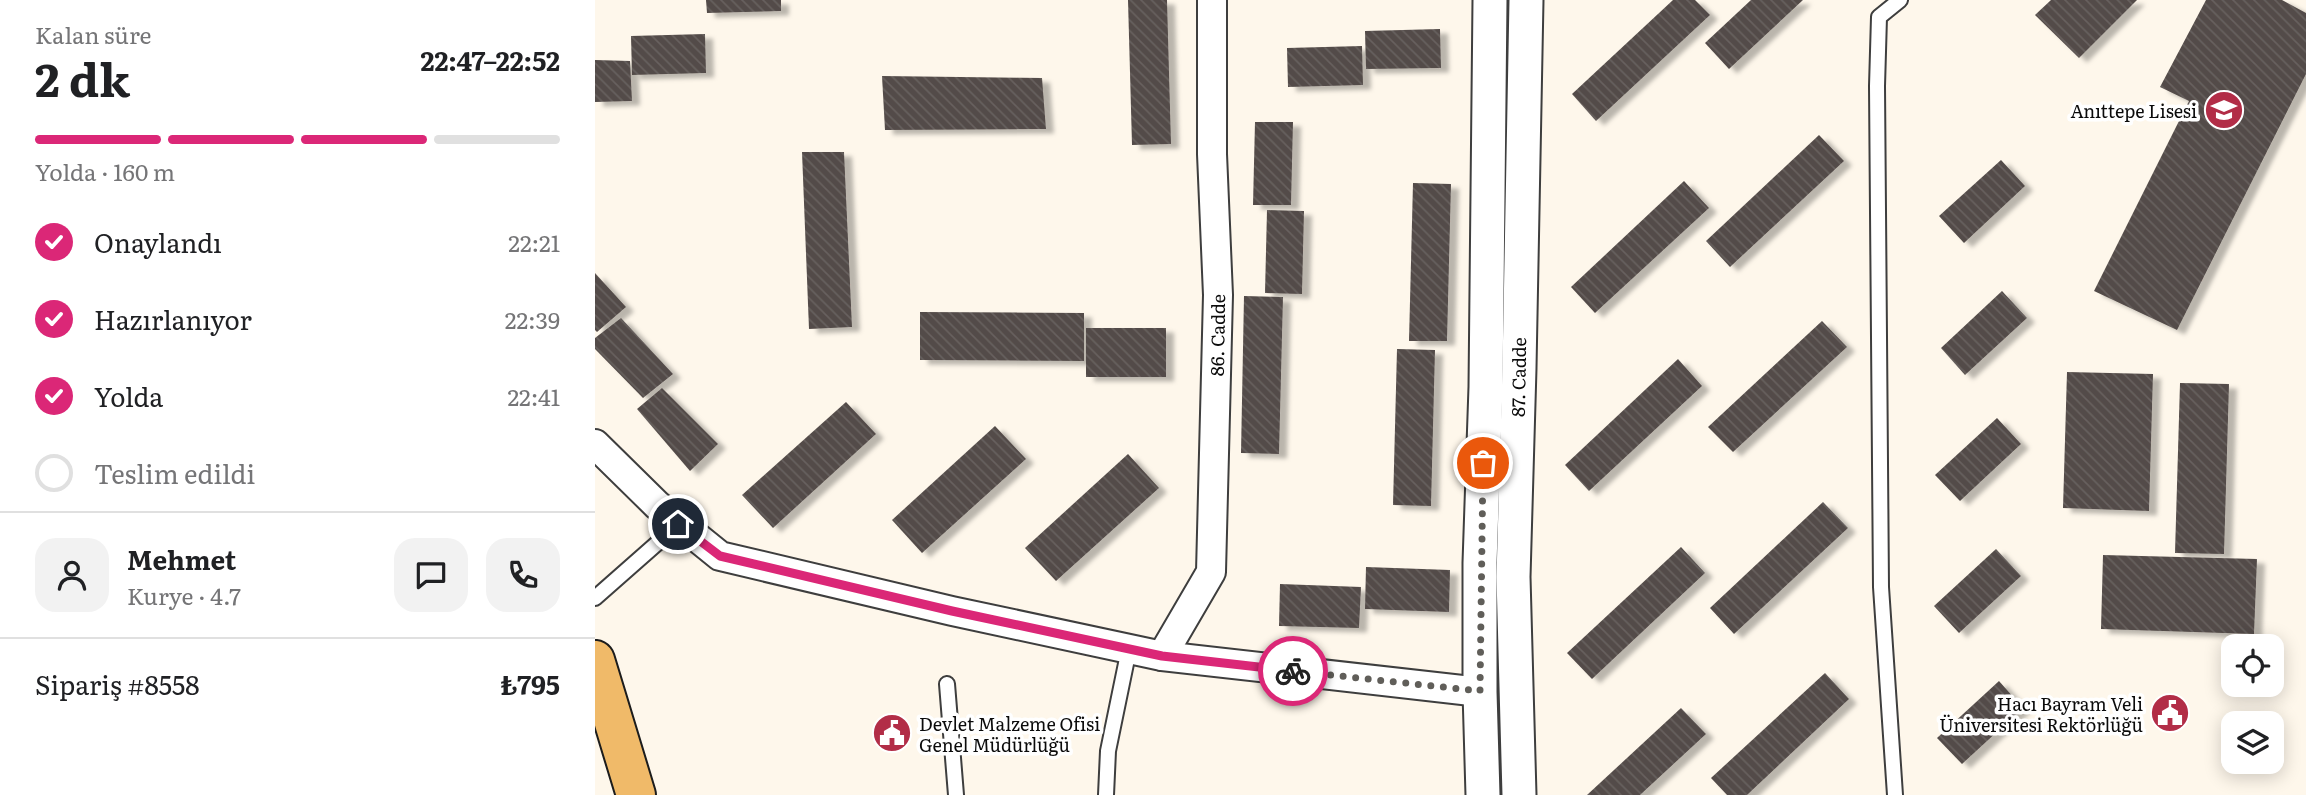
<!DOCTYPE html>
<html lang="tr">
<head>
<meta charset="utf-8">
<style>
	body { margin:0; font-family:Literata,serif; background:#f2f2f2; color:#202124; height:100vh; display:flex; flex-direction:column; font-size:26px; white-space:nowrap }
	* { box-sizing:border-box; margin:0 }
	p { font-size:23px; color:#757577 }
	.icon { flex:none; width:38px; height:38px; fill:none; stroke:currentColor; stroke-width:2; stroke-linecap:round; stroke-linejoin:round }
	.map { position:relative; flex:1; overflow:hidden }
	.details { display:flex; flex-direction:column; background:#fff; width:595px }
	.details>* { flex:none }
	.buttons { position:absolute; left:1626px; top:634px; display:grid; gap:14px }
	.buttons a { display:grid; place-items:center; width:63px; height:63px; border-radius:14px; background:#fff; box-shadow:0 4px 18px #0003; font-size:35px }
	.pin { position:absolute; display:grid; place-items:center; width:60px; height:60px; color:#fff; margin:-30px; border:4px solid #fff; border-radius:50%; box-shadow:0 2px 7px #0007 }
	.courier { position:absolute; display:grid; place-items:center; width:70px; height:70px; margin:-35px; border:5px solid #db2777; border-radius:50%; background:#fff; color:#222; box-shadow:0 2px 9px #0007 }
	.summary em { font-style:normal; font-weight:700 }
	.summary div { display:flex; flex-direction:column-reverse }
	.summary { display:flex; align-items:center; justify-content:space-between; height:119px; padding:0 35px }
	h1 { font-size:46px; font-weight:700; line-height:52px }
	.bar { display:grid; grid-template-columns:repeat(4,1fr); gap:10px 7px; align-content:center; height:84px; padding:0 35px }
	.bar i { height:9px; border-radius:5px; background:#e0e0e0 }
	.bar .active { background:#db2777 }
	.bar p { grid-column:span 4 }
	.line { display:flex; align-items:center; gap:18px; padding:0 35px; border-top:2px solid #e0e0e0 }
	.line div { flex:1 }
	.round { display:grid; place-items:center; flex:none; width:74px; height:74px; border-radius:21px; background:#f2f2f2 }
	ol { padding:0 35px; list-style:none }
	li { display:flex; align-items:center; gap:21px; height:77px }
	li p { margin-inline-start:auto }
	li .icon { padding:7px; border-radius:50%; background:#db2777; color:#fff; stroke-width:4 }
	li:last-child { color:#757577 }
	li i { width:38px; height:38px; border:4px solid #e0e0e0; border-radius:50% }
	main { display:flex; flex:1; min-height:0 }
	.map>svg:first-child { display:block }
	.building { fill:url(#building-back-hatch); filter:url(#shadow) }
	.lines { fill:none; stroke-linecap:round; stroke-linejoin:round }
	.service-casing { stroke:#3e3e3e; stroke-width:18 }
	.minor-casing { stroke:#3e3e3e; stroke-width:32 }
	.tertiary-casing { stroke:#3e3e3e; stroke-width:37 }
	.primary-casing { stroke:#1c1c1c; stroke-width:42 }
	.service { stroke:#fff; stroke-width:14 }
	.minor { stroke:#fff; stroke-width:28 }
	.tertiary { stroke:#fff; stroke-width:33 }
	.primary { stroke:#f0ba69; stroke-width:38 }
	.done { stroke:#605e59; stroke-width:7; stroke-dasharray:0 12.6 }
	.route { stroke:#db2777; stroke-width:9 }
	.labels { text-anchor:middle; dominant-baseline:central; stroke-width:7; stroke-linejoin:round; paint-order:stroke }
	.poi-label { font-size:18px; fill:#0b0b0b; stroke:#fff; text-anchor:end }
	.street-label { font-size:18px; fill:#0b0b0b; stroke:#fff }
</style>
</head>
<body>
<main>
<section class="details">
<div class="summary"><div><h1>2 dk</h1><p>Kalan süre</p></div><em>22:47–22:52</em></div>
<div class="bar"><i class="active"></i><i class="active"></i><i class="active"></i><i></i><p>Yolda · 160 m</p></div>
<ol>
<li><svg class="icon" aria-label="check" viewBox="0 0 24 24"><path d="M5 12l5 5 9-10"/></svg>Onaylandı<p>22:21</p></li>
<li><svg class="icon" aria-label="check" viewBox="0 0 24 24"><path d="M5 12l5 5 9-10"/></svg>Hazırlanıyor<p>22:39</p></li>
<li><svg class="icon" aria-label="check" viewBox="0 0 24 24"><path d="M5 12l5 5 9-10"/></svg>Yolda<p>22:41</p></li>
<li><i></i>Teslim edildi</li>
</ol>
<div class="line" style="height:126px"><a class="round"><svg class="icon" aria-label="person" viewBox="0 0 24 24"><circle cx="12" cy="8" r="4"/><path d="M4 21q1-7 8-7t8 7"/></svg></a><div><b>Mehmet</b><p>Kurye · 4.7</p></div><a class="round"><svg class="icon" aria-label="chat" viewBox="0 0 24 24"><path d="M4 5h16v11H9l-5 4z"/></svg></a><a class="round"><svg class="icon" aria-label="phone" viewBox="0 0 24 24"><path d="M5 4h4l2 5-3 2q2 4 5 5l2-3 5 2v4C11 20 4 13 5 4z"/></svg></a></div>
<div class="line" style="height:91px"><div>Sipariş #8558</div><b>₺795</b></div>
</section>
<div class="map">
<svg width="1711" height="795" viewBox="0 0 1711 795">
	<defs>
		<pattern id="building-back-hatch" width="6" height="6" patternUnits="userSpaceOnUse" patternTransform="scale(1.75)"><rect width="6" height="6" fill="#534b48"/><path d="M-1 5l2 2M0 0l6 6M5-1l2 2" fill="none" stroke="#67605e"/></pattern>
		<filter id="shadow"><feDropShadow dx="8" dy="4.5" stdDeviation="2" flood-color="#0004"/></filter>
	</defs>
	<rect width="100%" height="100%" fill="#fef7eb"/>
	<g class="building">
		<path d="M111,0H186V11L112,13Z"/>
		<path d="M533,0H572L576,144L537,145Z"/>
		<path d="M1078,0H1100L1115,15L1001,121L977,94Z"/>
		<path d="M1156,0H1208L1134,69L1110,43Z"/>
		<path d="M1456,0H1542L1484,58L1440,15Z"/>
		<path d="M1611,0H1687L1711,13V74L1582,330L1499,291L1594,101L1565,87Z"/>
		<path d="M845,29L846,68L771,69L770,31Z"/>
		<path d="M110,34L111,73L37,75L36,36Z"/>
		<path d="M767,46L768,85L693,87L692,48Z"/>
		<path d="M0,60L35,61L37,101L0,102Z"/>
		<path d="M287,76L447,78L451,129L290,130Z"/>
		<path d="M660,122H698L696,205H658Z"/>
		<path d="M1224,135L1249,161L1135,267L1111,241Z"/>
		<path d="M207,152H249L257,327L214,329Z"/>
		<path d="M1406,160L1430,186L1369,243L1344,216Z"/>
		<path d="M1089,181L1114,208L1000,313L976,287Z"/>
		<path d="M818,183L856,184L852,341H814Z"/>
		<path d="M672,210L709,211L707,294L670,293Z"/>
		<path d="M0,273L31,307L2,332L0,330Z"/>
		<path d="M1407,291L1432,318L1370,375L1346,348Z"/>
		<path d="M649,296L688,297L684,454L646,453Z"/>
		<path d="M325,312L489,313V361L325,360Z"/>
		<path d="M26,318L78,374L48,398L0,349V338Z"/>
		<path d="M1227,321L1252,347L1138,452L1113,427Z"/>
		<rect x="491" y="328" width="80" height="49"/>
		<path d="M802,349L840,350L836,506L798,505Z"/>
		<path d="M1083,359L1107,386L994,491L970,465Z"/>
		<path d="M1472,372L1558,374L1554,511L1468,508Z"/>
		<path d="M1585,383L1634,384L1629,554L1580,553Z"/>
		<path d="M67,388L123,444L95,471L42,409Z"/>
		<path d="M251,402L281,434L178,528L147,495Z"/>
		<path d="M1402,418L1426,444L1365,501L1340,475Z"/>
		<path d="M400,426L431,459L327,553L297,520Z"/>
		<path d="M533,454L564,488L461,581L430,548Z"/>
		<path d="M1228,502L1253,528L1139,634L1115,608Z"/>
		<path d="M1086,547L1110,573L997,679L972,653Z"/>
		<path d="M1401,549L1426,576L1364,633L1339,606Z"/>
		<path d="M1508,555L1662,559L1659,634L1506,629Z"/>
		<path d="M771,567L855,570L854,612L770,609Z"/>
		<path d="M685,584L766,587L764,628L684,626Z"/>
		<path d="M1230,673L1254,699L1152,795H1132L1116,778Z"/>
		<path d="M1404,681L1428,708L1367,764L1342,738Z"/>
		<path d="M1086,708L1111,734L1045,795H992Z"/>
	</g>
	<g class="lines">
		<g class="service-casing">
			<g id="service">
				<path d="M0,598L84,524"/>
				<path d="M352,684L361,795"/>
				<path d="M511,795L513,751L534,649"/>
				<path d="M1300,795L1286,587L1282,86L1284,17L1305,0"/>
			</g>
		</g>
		<g class="minor-casing">
			<g id="minor">
				<path d="M0,444L62,505L125,556L357,611L567,656L885,692"/>
				<path d="M567,656L616,572L623,295L617,154V0"/>
			</g>
		</g>
		<g class="tertiary-casing">
			<g id="tertiary">
				<path d="M888,795L885,692V563L891,387L895,0"/>
				<path d="M924,795L918,577L924,368L931,0"/>
			</g>
		</g>
		<g class="primary-casing">
			<path id="primary" d="M0,660L41,795"/>
		</g>
		<use href="#service" class="service"/>
		<use href="#minor" class="minor"/>
		<use href="#tertiary" class="tertiary"/>
		<use href="#primary" class="primary"/>
	</g>
	<g class="lines">
		<path class="done" d="M698,671L885,691L888,463"/>
		<path class="route" d="M83,524L125,556L357,611L567,656L698,671"/>
	</g>
	<defs>
		<g id="school-disc" transform="scale(2.0125)"><circle r="9.5" fill="#b22d47" stroke="#fff"/><path d="M0-5L7-2L0 1L-7-2ZM-4 1L0 2.5L4 1V4Q0 6-4 4Z" fill="#fff"/></g>
		<g id="civic-disc" transform="scale(2.0125)"><circle r="9.5" fill="#b22d47" stroke="#fff"/><path d="M-.6-6.5H3V-4.5H.6V-3L4-1V1h2V6H-6V1h2V-1L-.6-3ZM-1.2 2.5V6h2.4V2.5Z" fill="#fff"/></g>
	</defs>
	<g fill-rule="evenodd">
		<use href="#school-disc" x="1629" y="110"/>
		<use href="#civic-disc" x="1575" y="713"/>
		<use href="#civic-disc" x="297" y="733"/>
	</g>
	<g class="labels">
		<g class="poi-label">
			<text x="1602" y="110">Anıttepe Lisesi</text>
			<text x="1548" y="703">Hacı Bayram Veli<tspan x="1548" dy="21">Üniversitesi Rektörlüğü</tspan></text>
			<text x="324" y="723" text-anchor="start">Devlet Malzeme Ofisi<tspan x="324" dy="21">Genel Müdürlüğü</tspan></text>
		</g>
		<g class="street-label">
			<text transform="translate(622 335) rotate(-89)">86. Cadde</text>
			<text transform="translate(923 377) rotate(-89)">87. Cadde</text>
		</g>
	</g>
</svg>
<div class="buttons">
<a><svg class="icon" aria-label="locate" viewBox="0 0 24 24"><circle cx="12" cy="12" r="6"/><path d="M12 2v4M12 18v4M2 12h4M18 12h4"/></svg></a>
<a><svg class="icon" aria-label="layers" viewBox="0 0 24 24"><path d="M12 4l9 5-9 5-9-5zM3 14l9 5 9-5"/></svg></a>
</div>
<div class="pin" style="left:888px;top:463px;background:#ea580c"><svg class="icon" aria-label="bag" viewBox="0 0 24 24"><path d="M5 8h14l-1 12H6zM9 8a3 3 0 0 1 6 0"/></svg></div>
<div class="pin" style="left:83px;top:524px;background:#1f2937"><svg class="icon" aria-label="home" viewBox="0 0 24 24"><path d="M3 11l9-7 9 7M6 9v11h12V9"/></svg></div>
<div class="courier" style="left:698px;top:671px"><svg class="icon" aria-label="bike" viewBox="0 0 24 24"><circle cx="6" cy="16" r="4"/><circle cx="18" cy="16" r="4"/><path d="M6 16l4-8h5l3 8M10 8l3 8H6M13 5h3"/></svg></div>
</div>
</main>
</body>
</html>
